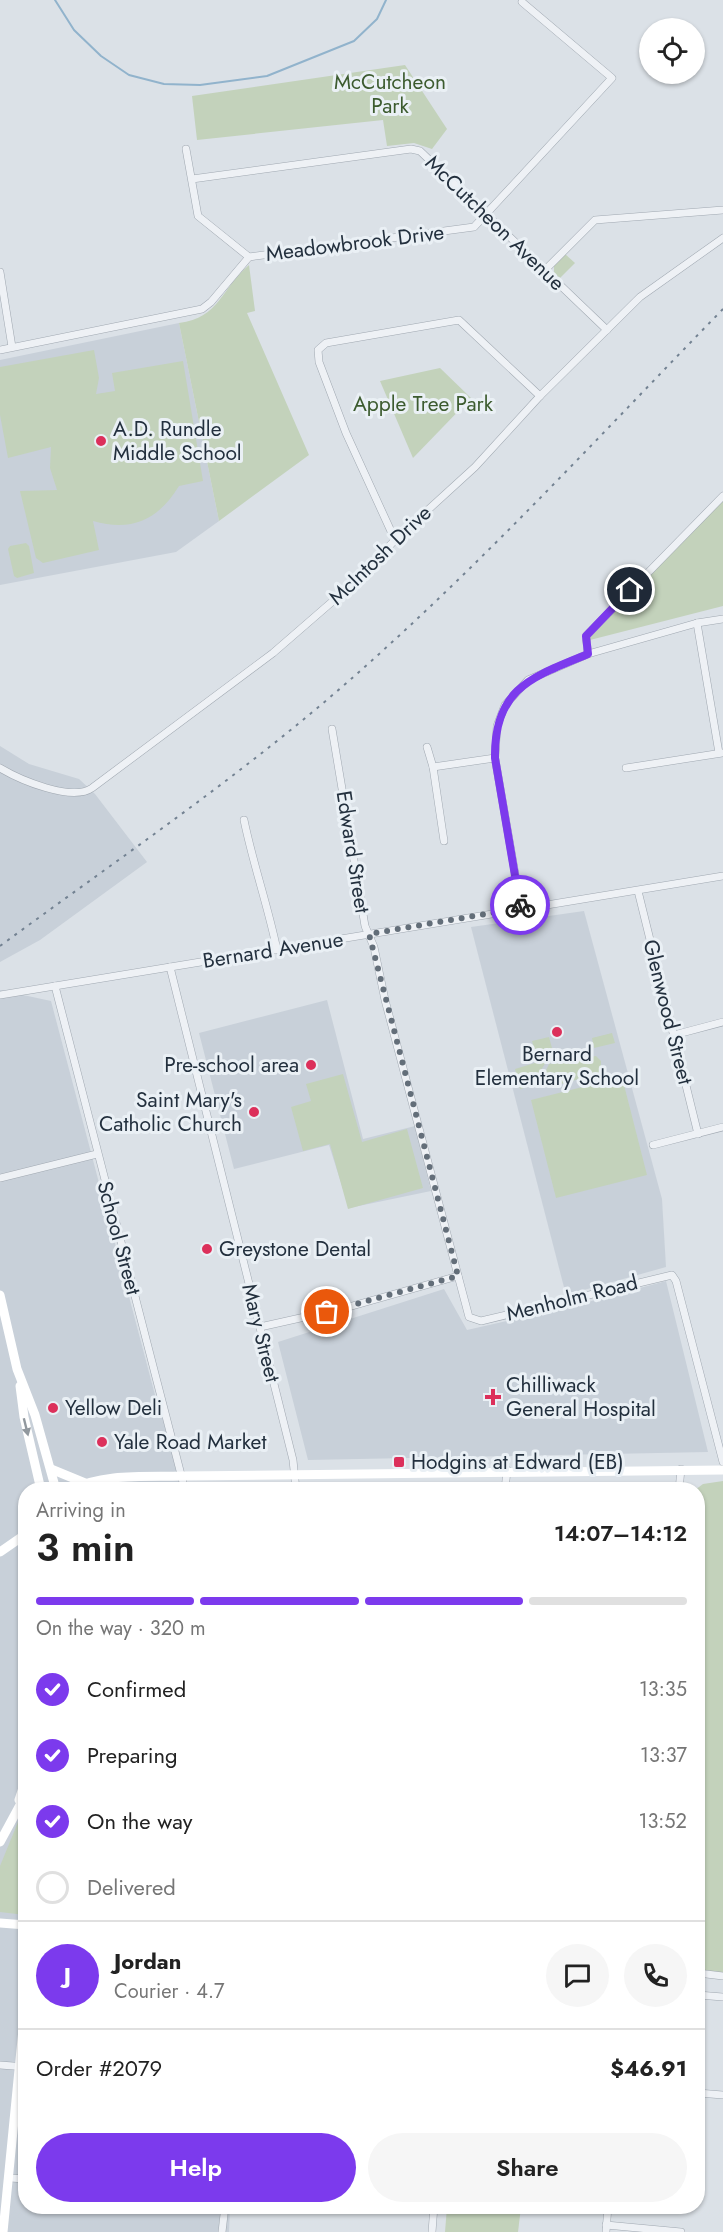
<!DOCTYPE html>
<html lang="en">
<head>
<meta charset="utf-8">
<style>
	body { margin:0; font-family:Jost,sans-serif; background:#f6f6f6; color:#222; height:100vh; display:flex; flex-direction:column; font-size:22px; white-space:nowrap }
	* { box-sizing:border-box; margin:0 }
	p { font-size:20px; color:#767676 }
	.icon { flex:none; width:33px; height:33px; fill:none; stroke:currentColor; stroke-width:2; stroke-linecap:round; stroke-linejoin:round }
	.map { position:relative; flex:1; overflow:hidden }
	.drawer { position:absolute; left:18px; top:1482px; width:687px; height:732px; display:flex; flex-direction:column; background:#fff; border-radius:24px; box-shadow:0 2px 4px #0004 }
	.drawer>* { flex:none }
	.buttons { position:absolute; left:639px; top:18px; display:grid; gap:12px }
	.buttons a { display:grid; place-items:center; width:66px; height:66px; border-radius:50%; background:#fff; box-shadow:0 2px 4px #0004; font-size:30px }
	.pin { position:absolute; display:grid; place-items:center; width:51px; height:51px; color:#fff; margin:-26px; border:3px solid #fff; border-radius:50%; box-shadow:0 2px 6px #0007 }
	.courier { position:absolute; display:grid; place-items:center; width:60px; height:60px; margin:-30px; border:4px solid #7c3aed; border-radius:50%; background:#fff; color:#222; box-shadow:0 2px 8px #0007 }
	.summary em { font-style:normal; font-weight:600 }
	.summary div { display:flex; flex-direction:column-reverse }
	.summary { display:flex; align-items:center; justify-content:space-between; height:102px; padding:0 18px }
	h1 { font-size:39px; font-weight:600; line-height:45px }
	.bar { display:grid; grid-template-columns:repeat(4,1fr); gap:9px 6px; align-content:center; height:72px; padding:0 18px }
	.bar i { height:8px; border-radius:4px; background:#e0e0e0 }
	.bar .on { background:#7c3aed }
	.bar p { grid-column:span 4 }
	.line { display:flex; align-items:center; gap:15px; padding:0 18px; border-top:2px solid #e0e0e0 }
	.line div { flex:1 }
	.round { display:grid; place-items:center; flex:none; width:63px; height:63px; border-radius:32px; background:#f6f6f6 }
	ol { padding:0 18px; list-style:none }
	li { display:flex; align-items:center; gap:18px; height:66px }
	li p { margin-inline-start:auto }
	li .icon { padding:6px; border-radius:50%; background:#7c3aed; color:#fff; stroke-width:4 }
	li:last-child { color:#767676 }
	li i { width:33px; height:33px; border:3px solid #e0e0e0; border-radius:50% }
	.cta { display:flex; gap:12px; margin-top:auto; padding:12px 18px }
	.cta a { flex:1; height:69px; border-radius:36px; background:#7c3aed; color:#fff; font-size:24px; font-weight:600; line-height:69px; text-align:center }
	.cta a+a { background:#f6f6f6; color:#222 }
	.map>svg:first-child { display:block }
	.built { fill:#c8d0d9 }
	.green { fill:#c3d2bb }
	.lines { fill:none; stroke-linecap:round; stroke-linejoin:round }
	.stream { stroke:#91b3cc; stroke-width:2 }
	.street-casing { stroke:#a0a8b1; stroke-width:8 }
	.street { stroke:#eef1f5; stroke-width:7 }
	.secondary { stroke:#fff; stroke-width:9 }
	.rail { stroke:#738292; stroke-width:2; stroke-dasharray:3 6; stroke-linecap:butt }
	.oneway { fill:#91989e }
	.done { stroke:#636e79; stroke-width:6; stroke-dasharray:0 10.8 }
	.route { stroke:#7c3aed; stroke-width:8 }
	.poi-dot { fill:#dc305b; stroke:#eaf0f5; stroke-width:2 }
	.labels { text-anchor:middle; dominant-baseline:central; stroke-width:6; stroke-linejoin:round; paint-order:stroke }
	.park-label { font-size:21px; fill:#3c5b2f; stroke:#eaf0f5 }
	.street-label { font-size:21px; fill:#23303e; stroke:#eaf0f5 }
	.poi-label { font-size:21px; fill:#23303e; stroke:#eaf0f5; text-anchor:start }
</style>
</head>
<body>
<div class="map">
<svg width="723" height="2232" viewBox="0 0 723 2232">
	<rect width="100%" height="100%" fill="#dbe1e7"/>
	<g class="built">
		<path d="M179,323L219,521L176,552L0,585V360Z"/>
		<path d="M0,746L29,764L79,779L95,794L147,862L40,940L0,962Z"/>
		<path d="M584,911L662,1199L666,1267L566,1295L471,927Z"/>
		<path d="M0,990L51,1001L155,1395L185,1489L26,1490V2206L230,2207L229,2232H0Z"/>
		<path d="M327,1000L363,1139L415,1126L431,1191L349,1208L329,1145L234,1169L199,1033Z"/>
		<path d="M666,1281L708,1452L308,1460L278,1342L444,1289L467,1330L569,1307Z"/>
	</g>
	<g class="green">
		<path d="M405,65L447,129L432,149L414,143L387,146L383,120L197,140L192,96Z"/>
		<path d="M565,254L575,263L560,278L554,273V266Z"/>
		<path d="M249,265L255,311L247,313L309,455L219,521L179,323C220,318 221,288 249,265Z"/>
		<path d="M94,350L99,378L96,394L115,391L112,373L183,361L203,481L179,486C158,520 132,532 93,521L99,550L43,563L36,558L20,491L57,490L50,468L51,447L8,458L0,415V367Z"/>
		<path d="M440,368L471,398L413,458L380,381Z"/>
		<path d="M723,500V606L586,641Z"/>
		<path d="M26,543L29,546L34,573L17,578L14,576L8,549L10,546Z"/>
		<path d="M612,1033L615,1043L594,1048L592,1038Z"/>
		<path d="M549,1037L555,1059L546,1062L531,1086L520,1089L515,1069L538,1062L532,1041Z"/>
		<path d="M596,1056L601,1061V1073L561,1084L540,1083L549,1064Z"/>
		<path d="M343,1074L362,1142L407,1129L423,1188L348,1209L330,1144L303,1151L291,1107L311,1101L306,1084Z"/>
		<path d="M622,1077L647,1175L556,1198L531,1100Z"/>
		<path d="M723,1481V1973L698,1970V1490H695L703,1484Z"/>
		<path d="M25,1805L26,1909L25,1915L0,1912V1866Z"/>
		<path d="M447,2207H521L518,2232H445Z"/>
	</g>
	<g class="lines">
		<path class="stream" d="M55,0L74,30L101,56L129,75L164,84L200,85L267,76L354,41L377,19L386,0"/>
		<g class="street-casing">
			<g id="street">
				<path d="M186,149L198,216L249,257"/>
				<path d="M192,179L411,149L420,151L607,330"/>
				<path d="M545,270L595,220L723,210"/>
				<path d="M0,272L12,347"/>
				<path d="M0,350L202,309L211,302L249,257L474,227L612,78L522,2"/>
				<path d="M395,540L346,433L319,362L318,350L326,343L459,320L540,396"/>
				<path d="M697,623L719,753"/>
				<path d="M588,654L586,636L723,496"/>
				<path d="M332,729L365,926L374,947L385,1000L469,1317L481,1321L672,1275L676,1281L723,1462"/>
				<path d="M427,747L433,767L444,841"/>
				<path d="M433,767L495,758"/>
				<path d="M0,768C20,780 72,802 92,788L273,653L356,581L395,540L475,467L540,396L640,297L723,238"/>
				<path d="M626,768L722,753"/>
				<path d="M244,820C253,864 268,906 277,950"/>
				<path d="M638,891L698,1134"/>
				<path d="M521,908L495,758L497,726L505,705L528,680L588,654L697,623L723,619"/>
				<path d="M170,967L293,1460L296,1490"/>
				<path d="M55,986L185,1490"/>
				<path d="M0,995L723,876"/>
				<path d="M674,1035L723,1022"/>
				<path d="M653,1145L723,1127"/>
				<path d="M0,1178L97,1154"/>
				<path d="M260,1327L345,1308L458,1276"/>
				<path d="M505,1490L507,1470"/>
				<path d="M679,1490L681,1469"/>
				<path d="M698,1973L723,1976"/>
				<path d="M698,1995L723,1997"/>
				<path d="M0,2065L26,2067"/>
				<path d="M698,2093L723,2095"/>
				<path d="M10,2178L26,2179"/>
				<path d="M606,2225L681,2232"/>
				<path d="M222,2232L225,2206"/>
				<path d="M432,2232L434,2206"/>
				<path d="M606,2232L608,2206"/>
			</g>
		</g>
		<use href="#street" class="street"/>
		<g class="secondary">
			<path d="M0,1295L17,1369L35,1415L56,1490"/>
			<path d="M20,1386L24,1417L41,1490"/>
			<path d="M51,1469L85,1483"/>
			<path d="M70,1490C103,1473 146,1477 182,1476L723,1470"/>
			<path d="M0,1552L26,1534"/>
			<path d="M19,1800L26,1779"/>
			<path d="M0,1842L26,1794"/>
			<path d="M0,1923L26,1925"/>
			<path d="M3,2232L26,1999"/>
		</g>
		<path class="rail" d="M0,946C118,859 241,776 351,679C482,564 601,434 723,309"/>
	</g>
	<defs><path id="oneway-solid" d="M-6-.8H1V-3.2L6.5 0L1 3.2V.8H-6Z" transform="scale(1.5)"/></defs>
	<use class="oneway" href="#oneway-solid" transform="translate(26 1427) rotate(76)"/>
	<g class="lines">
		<path class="done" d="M327,1312L458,1276L369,934L521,908L520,905"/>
		<path class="route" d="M520,905L495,758C494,688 532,677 588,654L586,636L630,590"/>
	</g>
	<g class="poi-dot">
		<circle cx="101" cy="441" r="6"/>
		<circle cx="557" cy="1032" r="6"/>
		<circle cx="311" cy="1065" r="6"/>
		<circle cx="254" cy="1112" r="6"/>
		<circle cx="207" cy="1249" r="6"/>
		<path d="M490 1388h6v6h6v6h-6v6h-6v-6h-6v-6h6z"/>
		<circle cx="53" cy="1408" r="6"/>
		<circle cx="102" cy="1442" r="6"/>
		<rect x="393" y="1456" width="12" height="12" rx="3"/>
	</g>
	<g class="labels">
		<g class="park-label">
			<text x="390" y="82">McCutcheon<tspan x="390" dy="24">Park</tspan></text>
			<text x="423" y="404">Apple Tree Park</text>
		</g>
		<g class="street-label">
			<text transform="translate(495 223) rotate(44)">McCutcheon Avenue</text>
			<text transform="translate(355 243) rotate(-7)">Meadowbrook Drive</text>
			<text transform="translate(380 555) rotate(-44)">McIntosh Drive</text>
			<text transform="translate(353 852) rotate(81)">Edward Street</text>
			<text transform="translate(273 950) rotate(-9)">Bernard Avenue</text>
			<text transform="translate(668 1012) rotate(76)">Glenwood Street</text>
			<text transform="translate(119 1238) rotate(75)">School Street</text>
			<text transform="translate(572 1298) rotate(-14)">Menholm Road</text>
			<text transform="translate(261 1333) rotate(76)">Mary Street</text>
		</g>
		<g class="poi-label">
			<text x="113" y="429">A.D. Rundle<tspan x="113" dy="24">Middle School</tspan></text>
			<text x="557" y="1054" text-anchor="middle">Bernard<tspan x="557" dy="24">Elementary School</tspan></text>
			<text x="299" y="1065" text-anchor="end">Pre-school area</text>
			<text x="242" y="1100" text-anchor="end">Saint Mary's<tspan x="242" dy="24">Catholic Church</tspan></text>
			<text x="219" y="1249">Greystone Dental</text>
			<text x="506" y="1385">Chilliwack<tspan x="506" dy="24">General Hospital</tspan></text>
			<text x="65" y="1408">Yellow Deli</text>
			<text x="114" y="1442">Yale Road Market</text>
			<text x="411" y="1462">Hodgins at Edward (EB)</text>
		</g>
	</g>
</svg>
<div class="buttons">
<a><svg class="icon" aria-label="locate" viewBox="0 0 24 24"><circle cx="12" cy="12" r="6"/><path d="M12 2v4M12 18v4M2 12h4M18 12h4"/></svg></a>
</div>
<div class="pin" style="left:327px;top:1312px;background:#ea580c"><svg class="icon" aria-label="bag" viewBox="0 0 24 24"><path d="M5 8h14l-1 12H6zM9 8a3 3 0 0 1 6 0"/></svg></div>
<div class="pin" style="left:630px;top:590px;background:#1f2937"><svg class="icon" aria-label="home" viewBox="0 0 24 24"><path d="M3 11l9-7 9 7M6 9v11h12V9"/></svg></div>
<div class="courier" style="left:520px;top:905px"><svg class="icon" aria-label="bike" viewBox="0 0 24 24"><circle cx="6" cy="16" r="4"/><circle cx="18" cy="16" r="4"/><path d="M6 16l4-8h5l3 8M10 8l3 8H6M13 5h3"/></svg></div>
<section class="drawer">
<div class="summary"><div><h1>3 min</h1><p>Arriving in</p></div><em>14:07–14:12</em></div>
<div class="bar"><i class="on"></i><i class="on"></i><i class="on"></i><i></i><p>On the way · 320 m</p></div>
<ol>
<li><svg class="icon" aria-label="check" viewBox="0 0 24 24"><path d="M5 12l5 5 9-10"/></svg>Confirmed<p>13:35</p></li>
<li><svg class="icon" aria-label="check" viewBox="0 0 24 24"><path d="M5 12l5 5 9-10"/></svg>Preparing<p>13:37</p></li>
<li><svg class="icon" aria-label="check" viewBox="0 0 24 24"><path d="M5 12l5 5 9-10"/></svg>On the way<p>13:52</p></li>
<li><i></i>Delivered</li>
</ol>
<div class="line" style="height:108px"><b class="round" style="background:#7c3aed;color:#fff">J</b><div><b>Jordan</b><p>Courier · 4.7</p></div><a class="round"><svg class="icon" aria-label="chat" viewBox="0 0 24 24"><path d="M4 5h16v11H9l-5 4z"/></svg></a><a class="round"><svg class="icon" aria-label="phone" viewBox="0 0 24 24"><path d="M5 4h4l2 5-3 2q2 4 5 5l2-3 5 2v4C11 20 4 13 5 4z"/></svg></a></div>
<div class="line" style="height:78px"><div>Order #2079</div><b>$46.91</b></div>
<div class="cta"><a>Help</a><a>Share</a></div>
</section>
</div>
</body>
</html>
